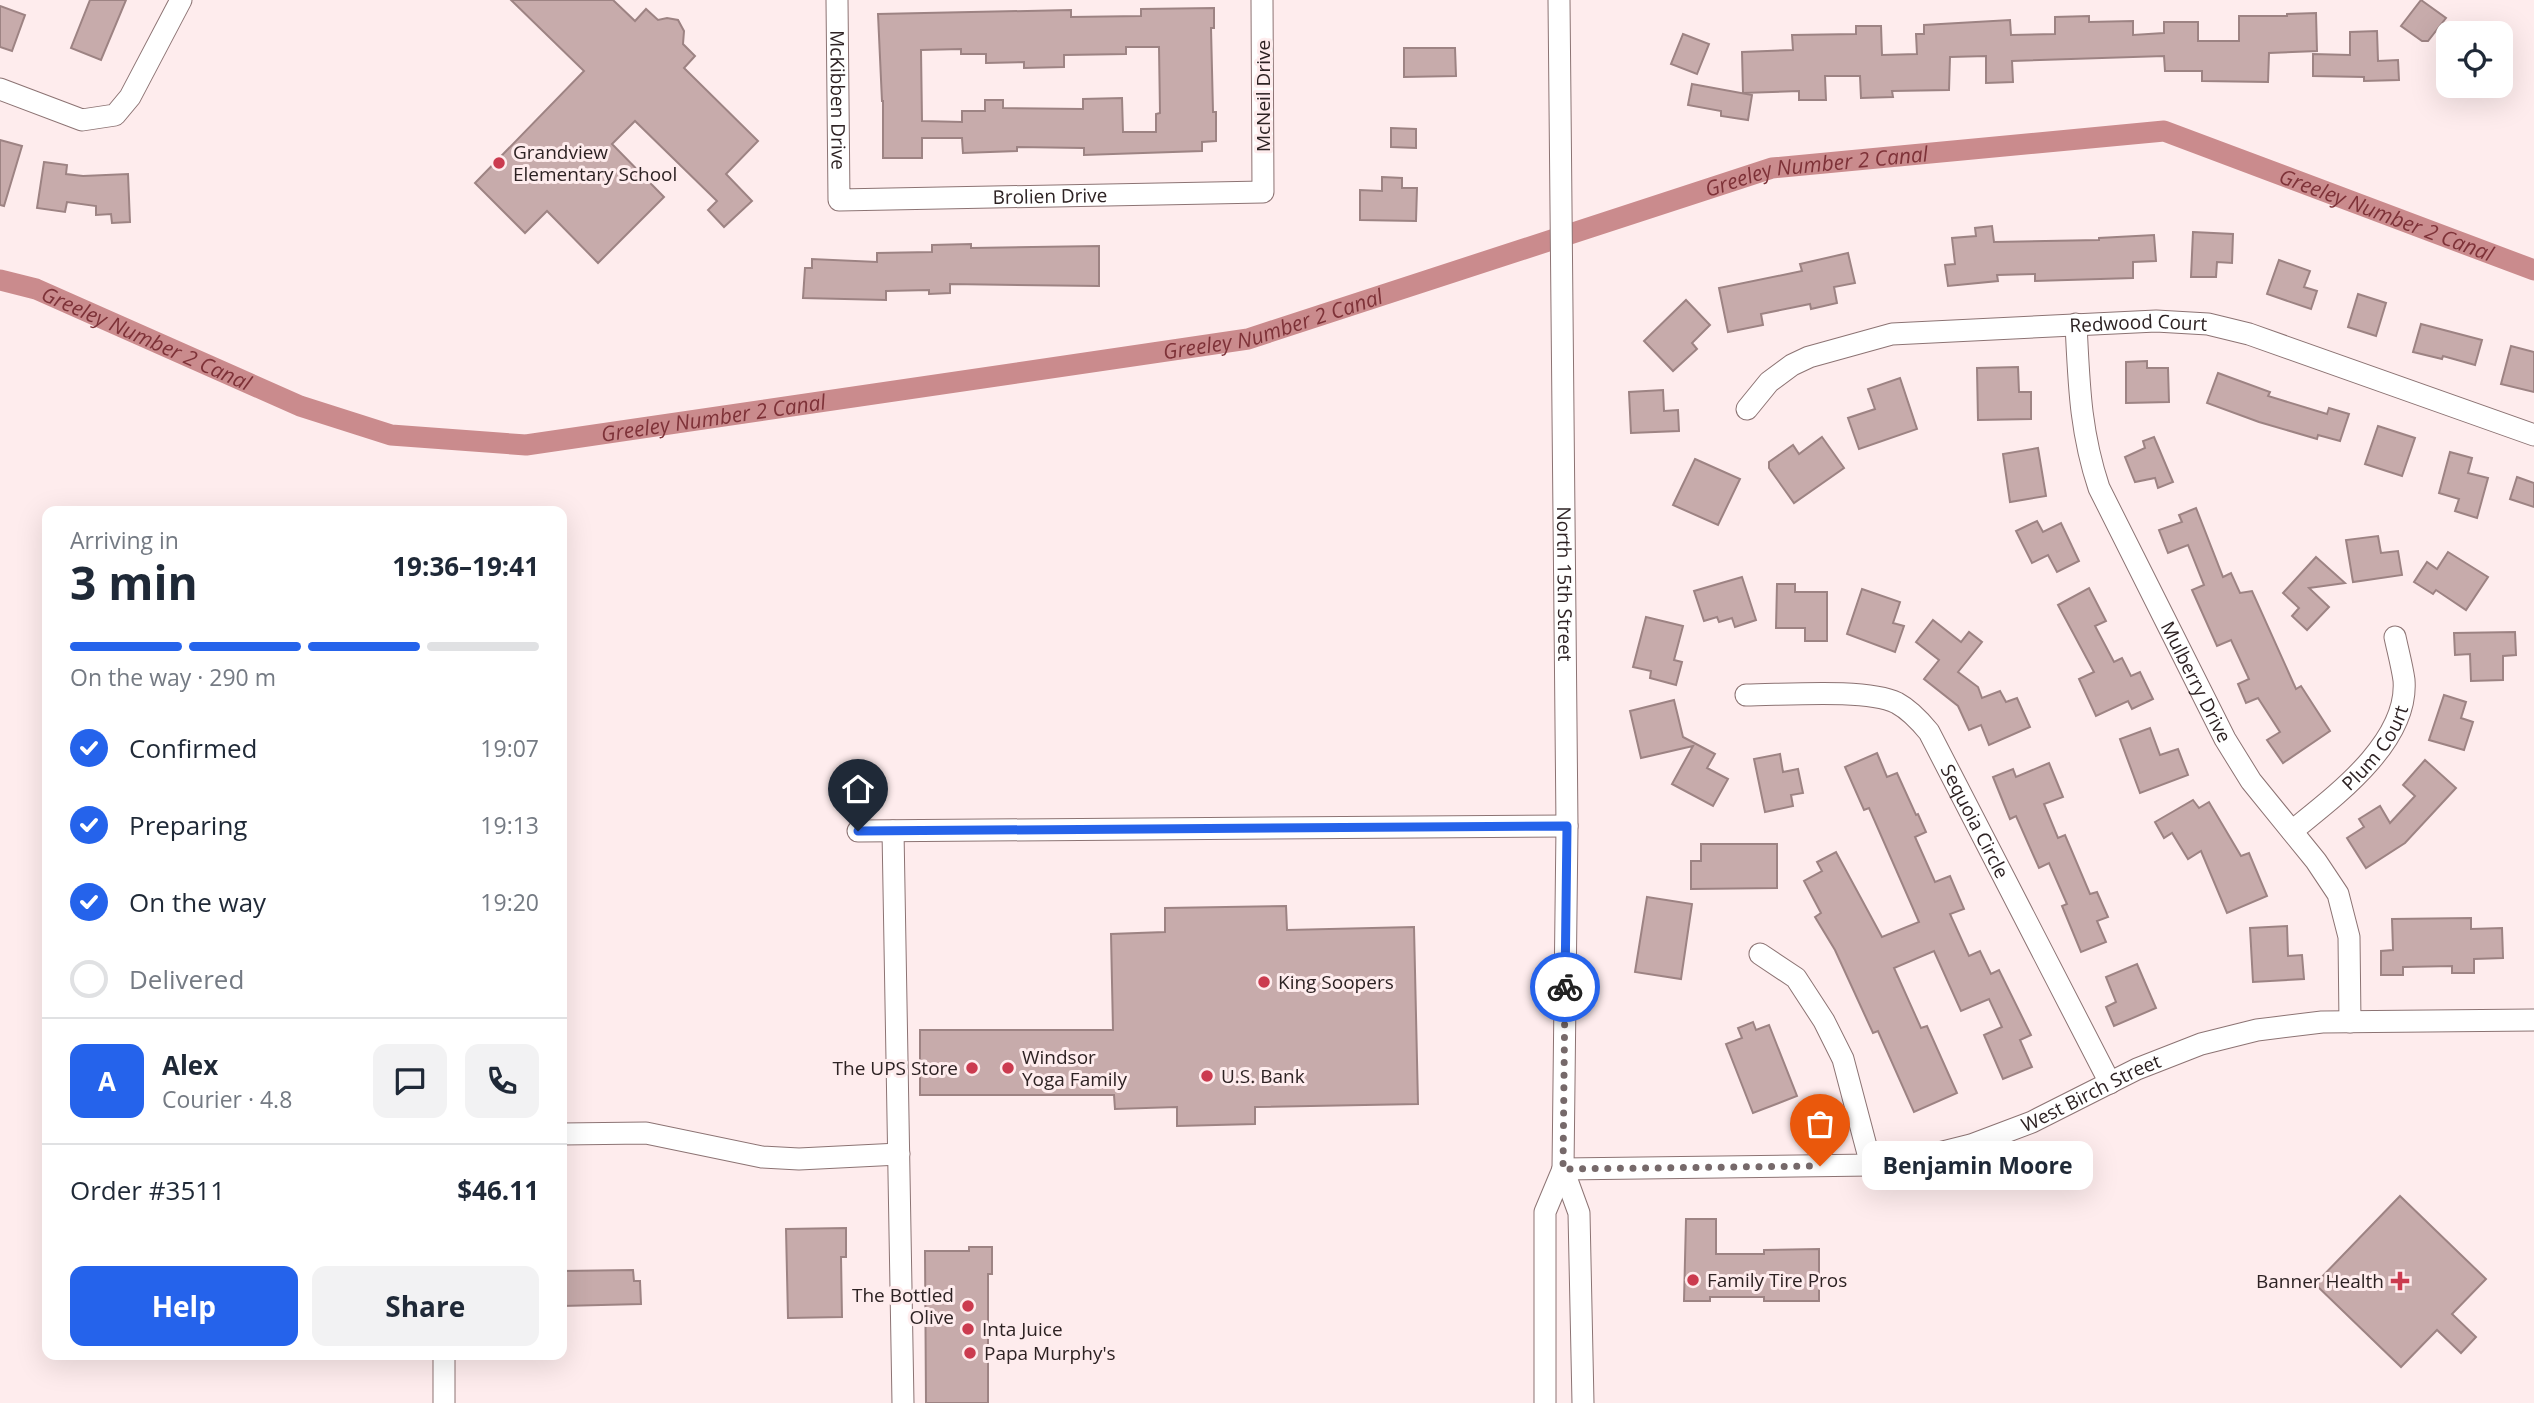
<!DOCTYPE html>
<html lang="en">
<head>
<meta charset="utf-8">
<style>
	body { margin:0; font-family:"Open Sans",sans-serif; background:#f2f2f3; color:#1f2937; height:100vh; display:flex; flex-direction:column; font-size:26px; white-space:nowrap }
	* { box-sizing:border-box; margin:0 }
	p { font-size:23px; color:#747a83 }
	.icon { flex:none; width:38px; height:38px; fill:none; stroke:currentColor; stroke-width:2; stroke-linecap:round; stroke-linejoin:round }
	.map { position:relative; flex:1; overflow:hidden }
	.panel { position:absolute; left:42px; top:506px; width:525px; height:854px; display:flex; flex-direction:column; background:#fff; border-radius:14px; box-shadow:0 7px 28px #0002 }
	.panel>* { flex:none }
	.controls { position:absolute; left:2436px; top:21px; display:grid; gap:14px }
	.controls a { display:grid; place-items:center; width:77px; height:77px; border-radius:14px; background:#fff; box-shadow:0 7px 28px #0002; font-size:35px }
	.pin { position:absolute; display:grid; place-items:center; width:60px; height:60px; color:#fff; margin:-72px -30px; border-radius:50% 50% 50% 0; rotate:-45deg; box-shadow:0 0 7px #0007 }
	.pin .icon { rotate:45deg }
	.courier { position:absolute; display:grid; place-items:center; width:70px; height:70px; margin:-35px; border:5px solid #2563eb; border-radius:50%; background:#fff; color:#222; box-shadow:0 2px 9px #0007 }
	.bubble { position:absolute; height:49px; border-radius:14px; background:#fff; box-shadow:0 7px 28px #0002; font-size:23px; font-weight:700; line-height:49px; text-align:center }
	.headline em { font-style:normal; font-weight:700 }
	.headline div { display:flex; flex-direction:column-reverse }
	.headline { display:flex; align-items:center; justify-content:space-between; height:119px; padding:0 28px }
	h1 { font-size:46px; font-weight:700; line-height:52px }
	.bar { display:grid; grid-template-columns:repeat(4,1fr); gap:10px 7px; align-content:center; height:84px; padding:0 28px }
	.bar i { height:9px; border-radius:5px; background:#e0e1e3 }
	.bar .current { background:#2563eb }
	.bar p { grid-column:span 4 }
	.line { display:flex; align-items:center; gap:18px; padding:0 28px; border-top:2px solid #e0e1e3 }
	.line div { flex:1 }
	.round { display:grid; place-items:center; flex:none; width:74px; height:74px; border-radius:14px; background:#f2f2f3 }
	ol { padding:0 28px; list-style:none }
	li { display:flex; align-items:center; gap:21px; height:77px }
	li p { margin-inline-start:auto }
	li .icon { padding:7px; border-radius:50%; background:#2563eb; color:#fff; stroke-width:4 }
	li:last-child { color:#747a83 }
	li i { width:38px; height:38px; border:4px solid #e0e1e3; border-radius:50% }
	.button { display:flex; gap:14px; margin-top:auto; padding:14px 28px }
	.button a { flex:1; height:80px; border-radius:14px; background:#2563eb; color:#fff; font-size:28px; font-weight:700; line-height:80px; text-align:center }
	.button a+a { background:#f2f2f3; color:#1f2937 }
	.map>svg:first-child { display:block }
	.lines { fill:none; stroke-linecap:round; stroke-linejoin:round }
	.canal { stroke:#ca8b8d; stroke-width:21 }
	.building { fill:#c7abab; stroke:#9d8383; stroke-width:2; fill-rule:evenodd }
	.minor-casing { stroke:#8c7373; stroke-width:23 }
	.minor { stroke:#fff; stroke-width:21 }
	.done { stroke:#76696a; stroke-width:7; stroke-dasharray:0 12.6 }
	.route { stroke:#2563eb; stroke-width:9 }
	.poi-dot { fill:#cb3b4f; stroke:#feeced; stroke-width:2.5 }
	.labels { text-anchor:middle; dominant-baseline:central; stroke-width:6; stroke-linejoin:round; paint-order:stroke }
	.street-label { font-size:19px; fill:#2d2223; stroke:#feeced }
	.poi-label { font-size:19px; fill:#2d2223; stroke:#feeced; text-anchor:start }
	.water-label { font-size:21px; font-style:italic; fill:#7e3238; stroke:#feeced }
</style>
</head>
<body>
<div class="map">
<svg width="2534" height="1403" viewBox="0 0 2534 1403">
	<rect width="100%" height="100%" fill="#feeced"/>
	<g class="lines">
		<path class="canal" id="s1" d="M0,280L36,289L300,406L391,435L526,445L1248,339L1772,168L2164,131L2534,270"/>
	</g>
	<g class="building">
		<path d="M90,0H126L101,60L71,48Z"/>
		<path d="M511,0H613L635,21L646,9L658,20L667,18L678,20L684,31L683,44L695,56L684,68L758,141L726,174L752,201L724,227L708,210L717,201L635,121L612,144L664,197L598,263L547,211L525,233L475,183L584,71Z"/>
		<path d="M2421,0L2446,18L2428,41H2422L2401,26Z"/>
		<path d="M0,6L25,15L12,51L0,47Z"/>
		<path d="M1214,8V28H1211L1213,112H1216V141L1202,142V151L1084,155V148L1017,147V151L963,153L962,138H922V158H883V101H882L878,14L1071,10V17L1141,16V9ZM1126,47H1159L1160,113L1156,114V132H1123L1122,98L1083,99V109L1003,108V100H985V111H962V122L922,121L921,50L961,49V54H986V63L1024,62V68L1064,67V55L1126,54Z"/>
		<path d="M2316,13L2317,51L2269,53L2268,82L2202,81V71H2165L2164,56L2012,61L2013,82L1986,83V56L1950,57L1949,90L1892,91L1893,97L1861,98L1860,76H1825L1826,100H1799V91L1743,93L1742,52L1793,50L1792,35L1856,34V26H1881L1882,55L1917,54L1916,34H1924V25L2010,20L2011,35L2055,34V17L2089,16V22L2133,21V35L2164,33V22H2198V41H2239V16H2287V14Z"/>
		<path d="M2377,31L2378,61L2398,60L2399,80L2364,81V77L2313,76V54L2350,55V32Z"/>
		<path d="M1683,34L1709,44L1697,74L1671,64Z"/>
		<path d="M1404,48H1455L1456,76L1404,77Z"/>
		<path d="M1692,84L1752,95L1748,120L1721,116V111L1688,105Z"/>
		<path d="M1391,128L1416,129V148L1391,147Z"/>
		<path d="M0,140L22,146L4,206L0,205Z"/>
		<path d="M44,162L67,165L66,174L83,176L128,174L130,222L112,223L111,214L96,215V206L67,202L65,212L37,208Z"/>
		<path d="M1382,177L1402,178V188H1417L1416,221L1360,220V190L1382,191Z"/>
		<path d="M1992,226L1994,242L2099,240V238L2154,235L2156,261L2133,262V278L2035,281V274L1997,275L1998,281L1948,286L1945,265L1955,264L1952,238L1976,236L1975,228Z"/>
		<path d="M2193,232L2233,234L2232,263L2217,262L2216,277H2191Z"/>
		<path d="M971,244V248L1099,246V286L950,284V293L929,294V290L886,291V300L803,298L805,268H812V259L877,262V253L932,252V245Z"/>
		<path d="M1848,253L1855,283L1834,287L1837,303L1811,309L1810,304L1761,314L1763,325L1728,332L1719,288L1802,271L1800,264Z"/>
		<path d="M2279,260L2310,271L2304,287L2317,291L2311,309L2267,294Z"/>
		<path d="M2358,294L2386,303L2376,336L2348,327Z"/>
		<path d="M1686,300L1710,325L1692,343L1697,349L1673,371L1644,341Z"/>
		<path d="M2421,324L2482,340L2475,365L2443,356L2442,359L2413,352Z"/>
		<path d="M2511,346L2534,352V392L2501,384Z"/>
		<path d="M2147,361V368H2168L2169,402L2126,403V362Z"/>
		<path d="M2018,367L2019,392H2031V419L1978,420L1977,368Z"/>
		<path d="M2218,373L2270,392L2268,396L2327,414L2329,408L2349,414L2340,441L2318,435L2317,439L2259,422L2207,403Z"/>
		<path d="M1900,378L1917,429L1859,449L1848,418L1875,409L1868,389Z"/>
		<path d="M1663,390L1664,411L1678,410L1679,431L1631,433L1629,392Z"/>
		<path d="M2378,426L2415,438L2402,476L2365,464Z"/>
		<path d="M1822,437L1844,468L1794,503L1769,468V462L1793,445L1799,454Z"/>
		<path d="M2154,437L2173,482L2158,488L2155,478L2135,482L2125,457L2145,448L2143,441Z"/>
		<path d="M2038,448L2046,496L2010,502L2003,454Z"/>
		<path d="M2450,452L2472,458L2468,473L2488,478L2477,518L2455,511L2459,499L2439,493Z"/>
		<path d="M1695,459L1740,479L1718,525L1673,505Z"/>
		<path d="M2517,477L2534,483V507L2510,499Z"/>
		<path d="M2196,508L2223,577L2231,573L2240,593L2252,591L2296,689L2301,686L2330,731L2283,763L2267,740L2280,732L2258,698L2246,703L2238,684L2249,679L2231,640L2217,646L2192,590L2204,585L2188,545L2168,553L2159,530L2182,522L2179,515Z"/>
		<path d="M2037,521L2043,532L2061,523L2079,561L2057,572L2048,555L2032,563L2016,531Z"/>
		<path d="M2378,536L2381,553L2398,551L2402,575L2353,582L2346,540Z"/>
		<path d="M2448,552L2488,577L2466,610L2436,590L2433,594L2414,582L2427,562L2437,569Z"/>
		<path d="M2316,557L2345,583L2309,588L2329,607L2307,630L2292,616L2299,608L2283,593Z"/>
		<path d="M1742,577L1756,620L1735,627L1732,618L1719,622L1717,617L1704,621L1694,591Z"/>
		<path d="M1777,584H1795V592H1827V641H1805V628H1776Z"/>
		<path d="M2089,588L2106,621L2095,626L2114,662L2122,658L2131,676L2140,672L2153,699L2132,709L2128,701L2096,716L2079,679L2094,672L2058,605Z"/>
		<path d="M1862,589L1900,602L1893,623L1904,626L1895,652L1847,634Z"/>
		<path d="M1646,617L1683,626L1674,660L1682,662L1676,685L1650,678L1651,671L1633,667Z"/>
		<path d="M1933,620L1961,642L1969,632L1982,642L1958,672L1978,687L1982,698L2000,691L2006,702L2017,698L2030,727L1989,745L1981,725L1969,730L1958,706L1924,679L1939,660L1916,642Z"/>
		<path d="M2515,632L2516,655L2503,656V680L2471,681L2470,654L2455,655L2454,633Z"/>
		<path d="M2444,695L2466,702L2461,718L2473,722L2464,750L2429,740Z"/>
		<path d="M1674,700L1683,737L1715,754L1707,768L1728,779L1713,806L1672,784L1693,746L1641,758L1630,711Z"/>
		<path d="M2150,728L2160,755L2178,749L2188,775L2140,793L2120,739Z"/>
		<path d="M1877,753L1887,777L1897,773L1916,815L1918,814L1926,832L1915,837L1935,882L1950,876L1964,909L1950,914L1969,956L1980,951L1991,974L1999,970L2031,1035L2020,1040L2032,1067L2003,1079L1984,1035L2002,1027L1989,999L1961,1011L1934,951L1894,968L1921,1028L1927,1026L1957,1093L1914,1112L1878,1031L1873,1033L1835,950L1815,917L1821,913L1804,881L1822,871L1817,862L1836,852L1882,937L1919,922L1869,808L1864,810L1845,767Z"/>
		<path d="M1780,754L1783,772L1798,769L1803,793L1791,795L1793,806L1765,812L1754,759Z"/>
		<path d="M2425,760L2456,788L2405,843L2366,868L2347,838L2364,827L2359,819L2380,806L2390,823L2415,796L2403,785Z"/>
		<path d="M2049,763L2063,797L2044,804L2058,838L2065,835L2090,894L2097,892L2108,917L2097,921L2106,942L2081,952L2062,906L2067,904L2049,863L2039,868L2016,816L2010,819L1993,777L2013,769L2016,777Z"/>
		<path d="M2193,800L2199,808L2209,802L2241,856L2249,853L2267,896L2227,913L2201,851L2188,859L2172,833L2164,838L2155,822Z"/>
		<path d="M1701,844H1777V888L1691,889V861H1701Z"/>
		<path d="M1647,897L1692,904L1681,979L1635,972Z"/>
		<path d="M1286,906L1287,930L1414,927L1418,1104L1255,1107V1124L1177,1126V1107L1115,1109L1114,1095H920V1030H1113L1111,934L1165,932V908Z"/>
		<path d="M2471,918V929L2502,928L2503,958L2474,959V973H2452V966L2403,967V975H2381V951L2393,950L2392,919Z"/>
		<path d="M2287,926L2288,956L2302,955L2304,979L2253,982L2250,928Z"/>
		<path d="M2137,964L2156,1008L2114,1026L2106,1007L2116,1002L2106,977Z"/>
		<path d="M1753,1022L1756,1030L1769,1025L1797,1096L1753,1113L1726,1044L1742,1038L1738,1028Z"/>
		<path d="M2400,1196L2486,1279L2452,1314L2476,1337L2461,1353L2437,1330L2401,1367L2315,1284Z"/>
		<path d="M1686,1219H1716V1254H1764V1250L1819,1249V1301H1764V1297H1710V1301H1684Z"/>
		<path d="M846,1228V1257H841L842,1317L788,1318L786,1229Z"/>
		<path d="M969,1247H992V1274H988V1403H926L925,1251H969Z"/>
		<path d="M633,1270L634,1281H640L641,1304L562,1306V1271Z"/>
	</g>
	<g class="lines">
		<g class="minor-casing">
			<g id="minor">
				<path id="s2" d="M837,0L839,200L1263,192L1262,0"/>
				<path id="s3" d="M1559,0L1567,826L1563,1169L1579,1213L1583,1403"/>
				<path d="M0,89L82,120L115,115L130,97L181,0"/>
				<path id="s4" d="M2076,324C2079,384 2080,431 2099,488L2225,739L2251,781L2316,861L2338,894L2349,937L2350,1022"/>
				<path id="s5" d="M1747,409L1769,382L1792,365L1809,357L1892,334L2156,321L2208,324L2249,334L2534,435"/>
				<path id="s6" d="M1746,695C1783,695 1867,688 1897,703C1910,710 1920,721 1929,732L2110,1083"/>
				<path d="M858,831L1567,826"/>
				<path d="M893,831L903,1403"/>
				<path id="s7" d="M2292,831C2334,797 2409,742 2404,680C2402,666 2398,651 2395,637"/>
				<path d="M1760,954L1796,978L1824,1021L1843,1059L1871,1165"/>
				<path d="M562,1134L646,1133L762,1157L799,1159L899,1154"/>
				<path id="s8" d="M1563,1169L1871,1165L1927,1156L1971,1145L2032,1122L2137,1069L2201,1044L2257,1030L2322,1022L2534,1020"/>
				<path d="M444,1354V1403"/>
				<path d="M1545,1403V1212L1563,1169"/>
			</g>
		</g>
		<use href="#minor" class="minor"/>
	</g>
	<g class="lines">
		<path class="done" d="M1565,987L1563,1169L1820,1166"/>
		<path class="route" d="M858,831L1567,826L1565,987"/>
	</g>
	<g class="poi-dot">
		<circle cx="499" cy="163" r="7"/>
		<circle cx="1264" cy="982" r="7"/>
		<circle cx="972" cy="1068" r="7"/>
		<circle cx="1008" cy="1068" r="7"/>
		<circle cx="1207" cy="1076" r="7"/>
		<circle cx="1693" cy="1280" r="7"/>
		<path d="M2396.5 1270.5h7v7h7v7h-7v7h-7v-7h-7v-7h7z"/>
		<circle cx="968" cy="1306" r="7"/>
		<circle cx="968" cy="1329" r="7"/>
		<circle cx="970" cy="1353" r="7"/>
	</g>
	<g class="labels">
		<g class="street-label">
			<text transform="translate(1263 96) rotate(-90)">McNeil Drive</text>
			<text stroke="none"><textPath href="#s2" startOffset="100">McKibben Drive</textPath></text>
			<text stroke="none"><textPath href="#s2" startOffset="411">Brolien Drive</textPath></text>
			<text stroke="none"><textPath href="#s5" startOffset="415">Redwood Court</textPath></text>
			<text stroke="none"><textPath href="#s3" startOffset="584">North 15th Street</textPath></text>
			<text stroke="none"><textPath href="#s4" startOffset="383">Mulberry Drive</textPath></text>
			<text stroke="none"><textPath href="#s7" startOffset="119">Plum Court</textPath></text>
			<text stroke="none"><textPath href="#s6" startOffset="296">Sequoia Circle</textPath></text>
			<text stroke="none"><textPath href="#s8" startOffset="541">West Birch Street</textPath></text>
		</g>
		<g class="poi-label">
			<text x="513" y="152">Grandview<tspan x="513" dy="22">Elementary School</tspan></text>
			<text x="1278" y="982">King Soopers</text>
			<text x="1022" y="1057">Windsor<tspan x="1022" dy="22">Yoga Family</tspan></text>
			<text x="958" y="1068" text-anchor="end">The UPS Store</text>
			<text x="1221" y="1076">U.S. Bank</text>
			<text x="1707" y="1280">Family Tire Pros</text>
			<text x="2384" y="1281" text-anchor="end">Banner Health</text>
			<text x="954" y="1295" text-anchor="end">The Bottled<tspan x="954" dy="22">Olive</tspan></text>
			<text x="982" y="1329">Inta Juice</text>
			<text x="984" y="1353">Papa Murphy's</text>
		</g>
		<g class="water-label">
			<text stroke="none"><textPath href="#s1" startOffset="1881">Greeley Number 2 Canal</textPath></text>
			<text stroke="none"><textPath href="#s1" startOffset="2469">Greeley Number 2 Canal</textPath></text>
			<text stroke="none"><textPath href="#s1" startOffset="1314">Greeley Number 2 Canal</textPath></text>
			<text stroke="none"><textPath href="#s1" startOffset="158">Greeley Number 2 Canal</textPath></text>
			<text stroke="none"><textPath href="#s1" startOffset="746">Greeley Number 2 Canal</textPath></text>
		</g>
	</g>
</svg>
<div class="controls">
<a><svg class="icon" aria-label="locate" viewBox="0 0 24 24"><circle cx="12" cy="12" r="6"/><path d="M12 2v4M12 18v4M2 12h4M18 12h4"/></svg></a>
</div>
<div class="pin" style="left:1820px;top:1166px;background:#ea580c"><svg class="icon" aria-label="bag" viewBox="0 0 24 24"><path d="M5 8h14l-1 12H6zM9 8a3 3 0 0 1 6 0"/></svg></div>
<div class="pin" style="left:858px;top:831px;background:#1f2937"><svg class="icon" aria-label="home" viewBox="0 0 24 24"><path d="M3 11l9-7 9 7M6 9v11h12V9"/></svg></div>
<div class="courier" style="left:1565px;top:987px"><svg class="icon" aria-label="bike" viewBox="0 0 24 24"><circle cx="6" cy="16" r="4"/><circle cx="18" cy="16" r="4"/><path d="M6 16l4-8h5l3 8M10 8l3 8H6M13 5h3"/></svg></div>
<div class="bubble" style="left:1862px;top:1141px;width:231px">Benjamin Moore</div>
<section class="panel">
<div class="headline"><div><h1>3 min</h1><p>Arriving in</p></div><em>19:36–19:41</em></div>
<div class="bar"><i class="current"></i><i class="current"></i><i class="current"></i><i></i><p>On the way · 290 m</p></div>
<ol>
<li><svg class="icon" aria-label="check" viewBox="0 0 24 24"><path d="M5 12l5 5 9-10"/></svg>Confirmed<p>19:07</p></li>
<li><svg class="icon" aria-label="check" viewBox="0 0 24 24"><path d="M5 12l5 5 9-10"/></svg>Preparing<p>19:13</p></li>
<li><svg class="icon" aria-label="check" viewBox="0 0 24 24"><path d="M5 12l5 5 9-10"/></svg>On the way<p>19:20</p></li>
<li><i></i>Delivered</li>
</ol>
<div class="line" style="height:126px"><b class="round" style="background:#2563eb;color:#fff">A</b><div><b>Alex</b><p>Courier · 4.8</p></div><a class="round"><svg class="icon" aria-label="chat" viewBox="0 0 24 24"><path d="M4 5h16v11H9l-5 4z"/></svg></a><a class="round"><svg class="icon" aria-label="phone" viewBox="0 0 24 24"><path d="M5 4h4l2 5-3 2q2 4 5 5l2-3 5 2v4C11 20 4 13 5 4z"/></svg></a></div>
<div class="line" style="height:91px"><div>Order #3511</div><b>$46.11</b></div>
<div class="button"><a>Help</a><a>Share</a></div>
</section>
</div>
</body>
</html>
